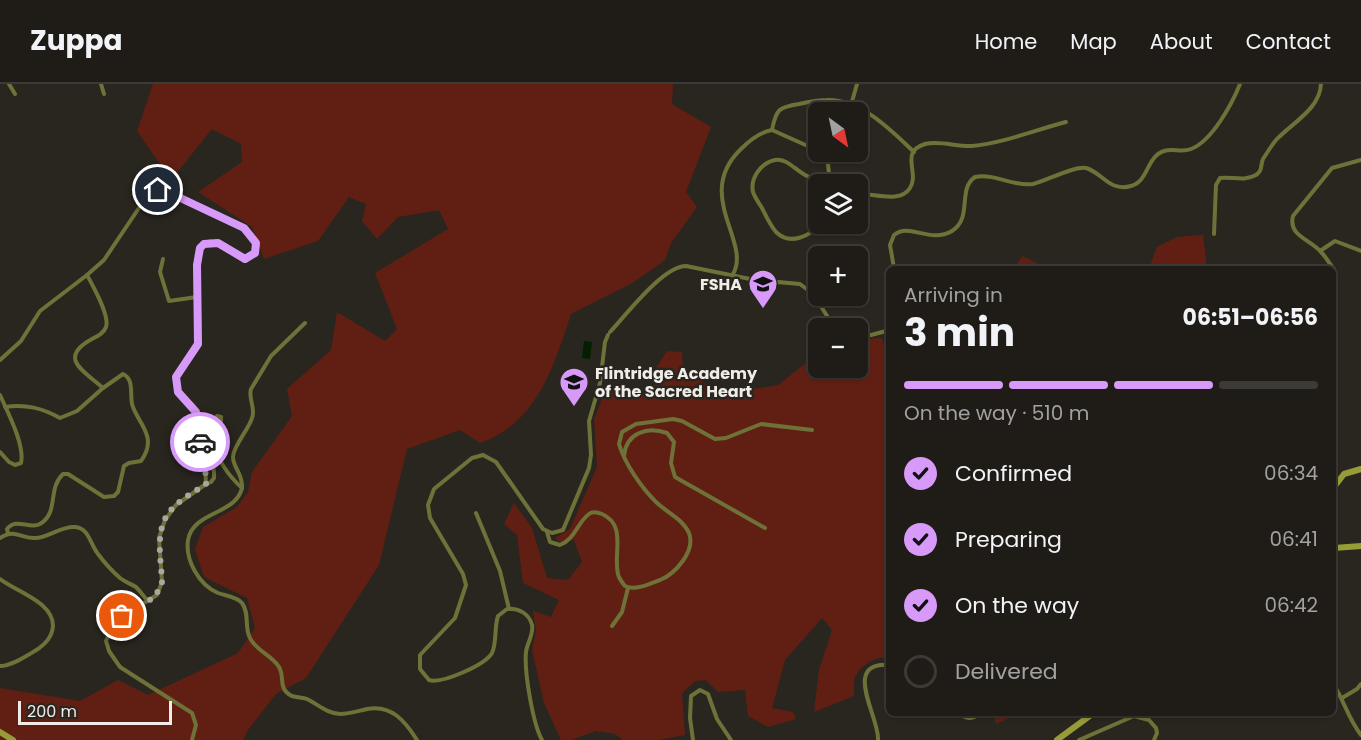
<!DOCTYPE html>
<html lang="en">
<head>
<meta charset="utf-8">
<style>
	body { margin:0; font-family:Poppins,sans-serif; background:#272520; color:#f1f3f6; height:100vh; display:flex; flex-direction:column; font-size:22px; white-space:nowrap }
	* { box-sizing:border-box; margin:0 }
	p { font-size:20px; color:#a1a1a1 }
	.icon { flex:none; width:33px; height:33px; fill:none; stroke:currentColor; stroke-width:2; stroke-linecap:round; stroke-linejoin:round }
	.map { position:relative; flex:1; overflow:hidden }
	.panel { position:absolute; left:886px; top:182px; width:450px; height:450px; display:flex; flex-direction:column; background:#1f1c17; border-radius:9px; box-shadow:0 2px 4px #0004,0 0 0 2px #3c3a36 }
	.panel>* { flex:none }
	.needle { width:39px; rotate:147deg }
	.buttons { position:absolute; left:808px; top:18px; display:grid; gap:12px }
	.buttons a { display:grid; place-items:center; width:60px; height:60px; border-radius:9px; background:#1f1c17; box-shadow:0 2px 4px #0004,0 0 0 2px #3c3a36; font-size:30px }
	.scale { position:absolute; left:18px; bottom:15px; width:154px; box-sizing:border-box; padding-left:6px; border:3px solid #f0ede9; border-top:0; font-size:16px; line-height:21px; white-space:nowrap; color:#f0ede9; -webkit-text-stroke:4px #29261f; paint-order:stroke }
	.pin { position:absolute; display:grid; place-items:center; width:51px; height:51px; color:#fff; margin:-26px; border:3px solid #fff; border-radius:50%; box-shadow:0 2px 6px #0007 }
	.courier { position:absolute; display:grid; place-items:center; width:60px; height:60px; margin:-30px; border:4px solid #d89af8; border-radius:50%; background:#fff; color:#222; box-shadow:0 2px 8px #0007 }
	.head em { font-style:normal; font-weight:700 }
	.head div { display:flex; flex-direction:column-reverse }
	.head { display:flex; align-items:center; justify-content:space-between; height:102px; padding:0 18px }
	h1 { font-size:39px; font-weight:700; line-height:45px }
	.bar { display:grid; grid-template-columns:repeat(4,1fr); gap:9px 6px; align-content:center; height:72px; padding:0 18px }
	.bar i { height:8px; border-radius:4px; background:#3c3a36 }
	.bar .selected { background:#d89af8 }
	.bar p { grid-column:span 4 }
	ol { padding:0 18px; list-style:none }
	li { display:flex; align-items:center; gap:18px; height:66px }
	li p { margin-inline-start:auto }
	li .icon { padding:6px; border-radius:50%; background:#d89af8; color:#111; stroke-width:4 }
	li:last-child { color:#a1a1a1 }
	li i { width:33px; height:33px; border:3px solid #3c3a36; border-radius:50% }
	header { display:flex; align-items:center; gap:36px; box-sizing:border-box; height:84px; padding:0 30px; background:#1f1c17; border-bottom:2px solid #3c3a36 }
	header strong { font-size:28px }
	nav { display:flex; gap:33px; margin-inline-start:auto; font-size:21px }
	.map>svg:first-child { display:block }
	.green { fill:#611f13 }
	.water { fill:#031e00 }
	.lines { fill:none; stroke-linecap:round; stroke-linejoin:round }
	.street { stroke:#6e7238; stroke-width:4 }
	.secondary { stroke:#979c39; stroke-width:6 }
	.done { stroke:#aaa7a2; stroke-width:6; stroke-dasharray:0 10.8 }
	.route { stroke:#d89af8; stroke-width:8 }
	.labels { text-anchor:middle; dominant-baseline:central; stroke-width:5; stroke-linejoin:round; paint-order:stroke }
	.poi-label { font-size:16px; font-weight:bold; fill:#f0ede9; stroke:#29261f; text-anchor:end }
</style>
</head>
<body>
<header>
<strong>Zuppa</strong>
<nav><a>Home</a><a>Map</a><a>About</a><a>Contact</a></nav>
</header>
<div class="map">
<svg width="1361" height="656" viewBox="0 0 1361 656">
	<rect width="100%" height="100%" fill="#29261f"/>
	<g class="green">
		<path d="M153,0H673L672,20L711,43L686,108L697,123L671,159L665,176L634,198L571,230C554,282 537,339 480,359L460,346L407,365L379,481L306,594L276,610L248,646L243,656H0V604L80,617L118,596L148,611L238,569L255,544L247,514L204,493L195,465L203,443L237,423L248,408L252,388L292,332L287,305L331,266L337,228L385,257L397,245L375,189L448,145L439,126L398,133L377,155L362,137L366,120L349,113L318,157L264,175L252,143L198,108L242,78L241,60L212,45L171,96L137,47Z"/>
		<path d="M1203,151L1207,184H1149L1157,163L1177,153Z"/>
		<path d="M1022,172L1047,184H1015Z"/>
		<path d="M882,254L887,273H890L889,574C876,571 857,583 854,597C853,601 854,607 854,612L814,628L819,586L832,546L822,534L785,576L772,624L793,628L796,635L768,643L748,632L745,606L718,608L706,596L695,597L682,609L685,651L658,656H623L615,650L596,647L571,656H561L544,619L532,566L536,546L533,527L551,533L559,516L523,499L517,451L504,440L514,419L532,444L547,494L568,496L582,478L574,456L559,458L555,454L570,445L597,383L594,335L605,307L652,311L656,284L667,267L682,268L683,286L691,292L724,310L778,301L819,269V284H858V255Z"/>
		<path d="M993,628H1021V629L996,640Z"/>
	</g>
	<path class="water" d="M584,257L592,258L590,275L582,274Z"/>
	<g class="lines">
		<g class="street">
			<path d="M9,0L15,10"/>
			<path d="M101,0L104,10"/>
			<path d="M851,21L857,0"/>
			<path d="M772,46L819,67"/>
			<path d="M819,68L828,80L830,100"/>
			<path d="M858,110C874,109 900,120 910,104C920,89 899,68 925,60C939,56 957,63 972,62C1004,59 1035,46 1066,38"/>
			<path d="M820,140C810,152 790,162 776,148C770,141 766,132 762,124C759,119 755,114 753,108C750,94 761,79 775,76C793,73 800,100 829,95"/>
			<path d="M1214,150L1216,101L1220,94C1232,92 1243,98 1256,91C1263,86 1260,82 1263,75C1267,69 1271,62 1276,56C1292,39 1320,25 1321,0"/>
			<path d="M1320,167L1335,157L1361,167"/>
			<path d="M163,175L160,188L169,217L197,213"/>
			<path d="M894,184L890,161L894,151C909,138 930,160 952,147C973,134 957,105 975,93C995,89 1013,103 1033,100C1046,97 1076,81 1086,84C1103,89 1109,108 1131,102C1149,97 1146,73 1164,67C1173,64 1182,69 1191,65C1212,57 1232,20 1240,0"/>
			<path d="M1333,184C1329,179 1326,173 1321,168C1310,155 1288,152 1293,132L1332,84L1361,76"/>
			<path d="M1334,185V193"/>
			<path d="M733,190C752,158 693,111 741,65C749,57 761,48 772,46C776,25 779,23 799,20C808,18 818,16 827,16C861,15 891,46 914,68"/>
			<path d="M610,248C626,231 663,182 686,182L755,196L800,200L813,210L829,235L843,244"/>
			<path d="M858,251H871L890,246"/>
			<path d="M0,276L21,257L40,227L87,191L104,176L145,115C149,111 154,106 161,107C180,108 223,136 244,144C251,151 256,156 257,165L250,173C234,178 207,137 198,171V260L179,287L176,293V301L182,314L196,328L200,364L205,379L206,400L211,398L214,394C216,374 197,353 217,332L221,333C222,342 217,349 216,358C214,374 231,394 242,404C236,431 193,427 188,456C185,476 199,501 218,509C226,512 236,512 242,519C250,530 244,543 250,554C256,567 272,571 279,583C285,593 278,604 290,611C295,614 302,613 307,615C319,621 326,629 340,630C349,630 358,627 367,625C391,620 405,637 417,656"/>
			<path d="M0,311C8,329 25,361 21,379L15,381L9,378L0,368"/>
			<path d="M5,323C26,320 42,324 60,334L77,327L103,304"/>
			<path d="M624,372C626,349 647,342 667,349L674,358L671,379L675,393L765,444"/>
			<path d="M242,404C243,389 233,384 233,373C233,362 249,345 252,334C256,324 248,315 251,305L271,272L305,239"/>
			<path d="M476,429L500,487L509,525"/>
			<path d="M547,448L550,458L560,461C575,455 577,439 589,430C593,427 597,428 602,430C627,441 613,469 618,490C619,495 622,498 625,502C636,507 649,500 660,496C675,490 696,467 689,449C683,435 666,428 656,418C641,403 625,380 619,360L622,348L636,340L673,335L682,337L715,355L726,354L761,340L812,346"/>
			<path d="M8,449L7,445C17,432 31,448 43,438C58,426 48,404 63,390H68L104,413L114,412L118,408L124,382L129,379L141,377C159,352 137,339 132,320C130,309 134,295 123,290L103,304C84,287 57,274 92,255C98,252 104,249 106,243C110,232 93,202 87,191"/>
			<path d="M0,454C16,444 20,455 35,454C48,454 61,442 75,443C89,444 90,460 98,470C104,478 112,487 120,494C125,498 131,500 136,503C140,507 144,513 148,517"/>
			<path d="M0,495C17,508 53,518 53,542C52,553 46,559 38,565C28,571 12,582 0,582"/>
			<path d="M612,542L622,528L628,504"/>
			<path d="M1334,601C1344,617 1349,636 1361,651"/>
			<path d="M1342,614L1357,605L1361,600"/>
			<path d="M956,628C966,635 973,637 981,628"/>
			<path d="M192,656L196,641L192,629L120,583L109,567L106,557L115,537L157,511L162,498L159,454L165,436L176,421L206,400"/>
			<path d="M542,656C533,640 524,588 526,568C527,559 534,550 532,541C529,529 518,524 507,525L498,532C494,544 497,558 492,569C485,581 442,600 429,596L420,585V571L455,534L466,501L463,490L430,434L428,421L434,405L472,374L483,371L496,378L543,445L552,449L563,446L589,384L591,371L589,337L600,299L605,258L608,251"/>
			<path d="M693,656L690,634L691,612L700,606L708,610L717,635L731,656"/>
			<path d="M878,656C880,634 840,577 890,581"/>
			<path d="M1079,656L1134,632L1149,636L1156,644L1157,649L1154,656"/>
		</g>
		<g class="secondary">
			<path d="M1334,403L1344,390L1361,385"/>
			<path d="M1334,464L1361,462"/>
			<path d="M0,648L13,656"/>
			<path d="M1057,656L1095,628"/>
		</g>
	</g>
	<g class="lines">
		<path class="done" d="M122,532C138,523 157,517 162,498C161,472 153,441 175,422C184,413 196,407 206,400L205,379L200,358"/>
		<path class="route" d="M158,106L174,111L244,144L256,159L255,169L245,175L218,159L204,160L200,164L197,181L198,260L176,293L178,308L196,328L200,358"/>
	</g>
	<defs>
		<g id="school-pin" transform="scale(1.5)"><path d="M0 17L-7.5 6A9.5 9.5 0 1 1 7.5 6Z" fill="#d89af8" stroke="#29261f"/><path d="M0-5L7-2L0 1L-7-2ZM-4 1L0 2.5L4 1V4Q0 6-4 4Z" fill="#111"/></g>
	</defs>
	<g fill-rule="evenodd">
		<use href="#school-pin" x="763" y="200"/>
		<use href="#school-pin" x="574" y="298"/>
	</g>
	<g class="labels">
		<g class="poi-label">
			<text x="742" y="200">FSHA</text>
			<text x="595" y="289" text-anchor="start">Flintridge Academy<tspan x="595" dy="18">of the Sacred Heart</tspan></text>
		</g>
	</g>
</svg>
<div class="buttons">
<a><svg class="needle" viewBox="-14 -14 28 28"><path d="M0-13l5 13h-10z" fill="#e53935"/><path d="M0 13l5-13h-10z" fill="#a1a1a1"/></svg></a>
<a><svg class="icon" aria-label="layers" viewBox="0 0 24 24"><path d="M12 4l9 5-9 5-9-5zM3 14l9 5 9-5"/></svg></a>
<a>+</a>
<a>−</a>
</div>
<div class="scale">200 m</div>
<div class="pin" style="left:122px;top:532px;background:#ea580c"><svg class="icon" aria-label="bag" viewBox="0 0 24 24"><path d="M5 8h14l-1 12H6zM9 8a3 3 0 0 1 6 0"/></svg></div>
<div class="pin" style="left:158px;top:106px;background:#1f2937"><svg class="icon" aria-label="home" viewBox="0 0 24 24"><path d="M3 11l9-7 9 7M6 9v11h12V9"/></svg></div>
<div class="courier" style="left:200px;top:358px"><svg class="icon" aria-label="car" viewBox="0 0 24 24"><path d="M5 17H2v-5l4-1 3-4h7l3 4 3 1v5h-3M9 17h6M6 11h13"/><circle cx="7" cy="17" r="2"/><circle cx="17" cy="17" r="2"/></svg></div>
<section class="panel">
<div class="head"><div><h1>3 min</h1><p>Arriving in</p></div><em>06:51–06:56</em></div>
<div class="bar"><i class="selected"></i><i class="selected"></i><i class="selected"></i><i></i><p>On the way · 510 m</p></div>
<ol>
<li><svg class="icon" aria-label="check" viewBox="0 0 24 24"><path d="M5 12l5 5 9-10"/></svg>Confirmed<p>06:34</p></li>
<li><svg class="icon" aria-label="check" viewBox="0 0 24 24"><path d="M5 12l5 5 9-10"/></svg>Preparing<p>06:41</p></li>
<li><svg class="icon" aria-label="check" viewBox="0 0 24 24"><path d="M5 12l5 5 9-10"/></svg>On the way<p>06:42</p></li>
<li><i></i>Delivered</li>
</ol>
</section>
</div>
</body>
</html>
